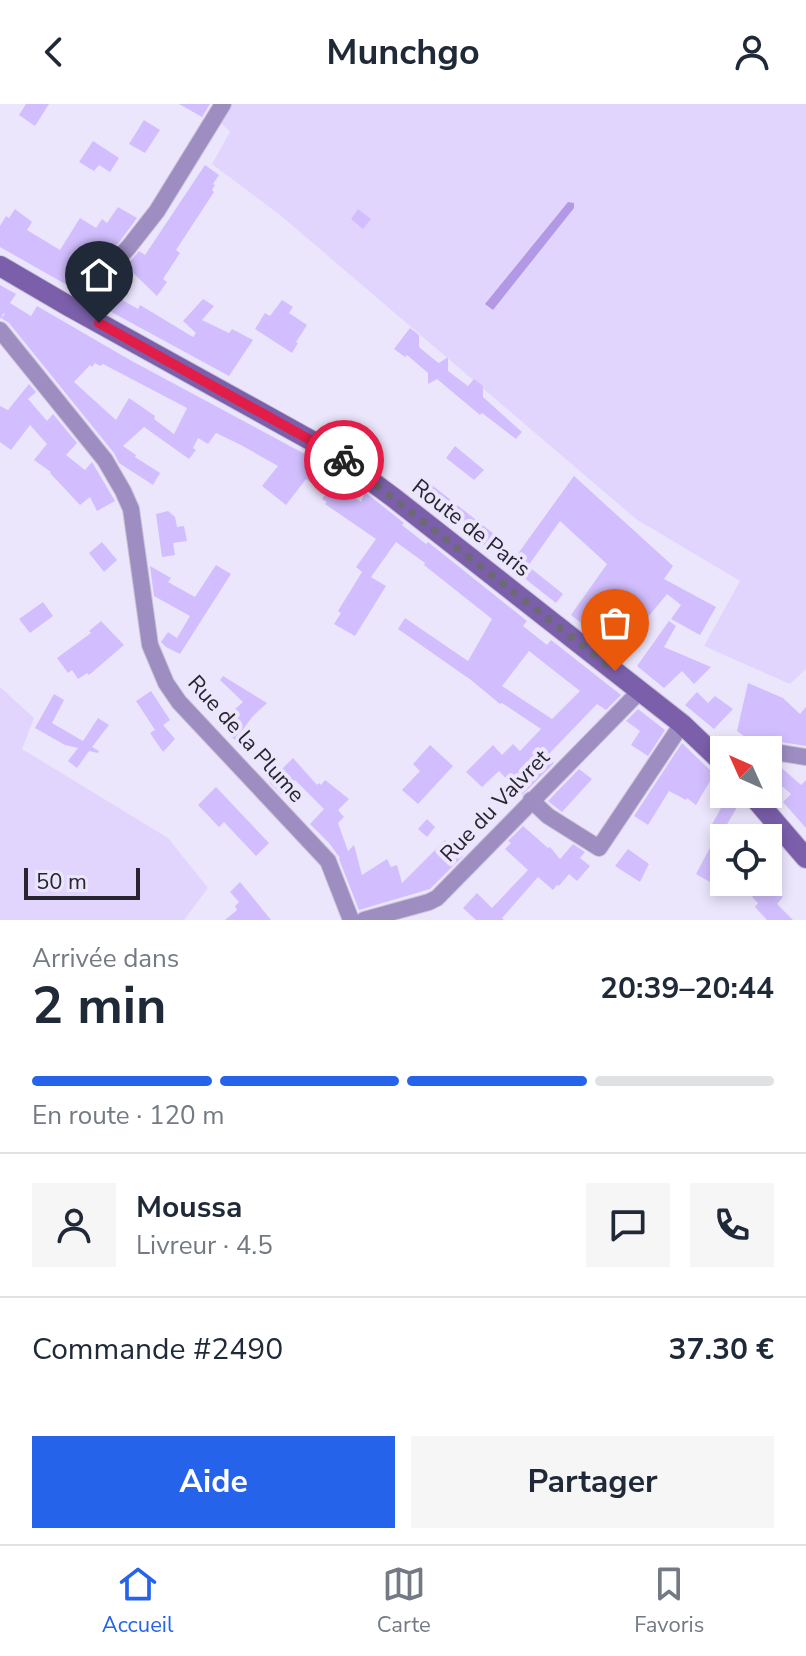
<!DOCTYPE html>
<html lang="fr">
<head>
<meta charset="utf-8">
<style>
	body { margin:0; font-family:"Nunito Sans",sans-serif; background:#f6f6f7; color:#1f2937; height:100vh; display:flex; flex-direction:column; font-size:30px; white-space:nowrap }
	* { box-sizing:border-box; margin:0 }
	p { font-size:26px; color:#747a83 }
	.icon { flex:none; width:44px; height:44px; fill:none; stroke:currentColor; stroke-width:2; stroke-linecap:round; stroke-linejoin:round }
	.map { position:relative; height:816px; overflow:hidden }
	.side { display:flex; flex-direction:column; background:#fff; flex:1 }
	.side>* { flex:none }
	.needle { width:52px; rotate:315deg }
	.controls { position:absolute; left:710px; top:632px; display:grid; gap:16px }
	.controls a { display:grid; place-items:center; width:72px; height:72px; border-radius:0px; background:#fff; box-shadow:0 4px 12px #0003; font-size:40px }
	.scale { position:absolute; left:24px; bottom:20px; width:116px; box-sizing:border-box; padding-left:8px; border:4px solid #28252f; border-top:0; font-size:22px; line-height:28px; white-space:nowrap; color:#28252f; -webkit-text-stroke:6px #ece6fd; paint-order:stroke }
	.pin { position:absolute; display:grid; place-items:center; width:68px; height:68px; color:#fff; margin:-82px -34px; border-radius:50% 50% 50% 0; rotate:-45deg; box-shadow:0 0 8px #0007 }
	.pin .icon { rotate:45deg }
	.courier { position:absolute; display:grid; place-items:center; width:80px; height:80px; margin:-40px; border:6px solid #e11d48; border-radius:50%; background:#fff; color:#222; box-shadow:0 2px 10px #0007 }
	.summary em { font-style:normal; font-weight:700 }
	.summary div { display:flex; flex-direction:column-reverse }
	.summary { display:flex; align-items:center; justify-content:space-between; height:136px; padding:0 32px }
	h1 { font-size:52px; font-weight:700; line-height:60px }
	.bar { display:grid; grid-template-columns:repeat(4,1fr); gap:12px 8px; align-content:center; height:96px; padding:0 32px }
	.bar i { height:10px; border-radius:6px; background:#e0e1e3 }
	.bar .active { background:#2563eb }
	.bar p { grid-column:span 4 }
	.line { display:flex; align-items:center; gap:20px; padding:0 32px; border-top:2px solid #e0e1e3 }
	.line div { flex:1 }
	.round { display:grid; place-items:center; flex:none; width:84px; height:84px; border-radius:0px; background:#f6f6f7 }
	.cta { display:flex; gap:16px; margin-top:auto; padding:16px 32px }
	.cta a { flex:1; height:92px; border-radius:0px; background:#2563eb; color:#fff; font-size:32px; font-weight:700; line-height:92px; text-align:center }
	.cta a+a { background:#f6f6f7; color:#1f2937 }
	header { display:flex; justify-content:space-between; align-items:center; height:104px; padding:0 32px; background:#fff; font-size:36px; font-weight:700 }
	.tab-bar { display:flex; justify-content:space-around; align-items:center; height:112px; border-top:2px solid #e0e1e3; background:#fff; font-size:22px; color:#747a83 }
	.tab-bar a { display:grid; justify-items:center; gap:4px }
	.tab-bar .active { color:#2563eb }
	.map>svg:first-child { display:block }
	.green { fill:#e1d5fd }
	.water { fill:#b298e5 }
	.building { fill:#d2befe; fill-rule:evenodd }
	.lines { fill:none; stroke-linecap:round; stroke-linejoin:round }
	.street-casing { stroke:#c9c3d8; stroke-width:18 }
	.secondary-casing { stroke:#c9c3d8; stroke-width:22 }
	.street { stroke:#9e8dc1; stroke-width:16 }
	.secondary { stroke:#7b5fab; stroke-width:20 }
	.done { stroke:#6d6977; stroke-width:8; stroke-dasharray:0 14.4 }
	.route { stroke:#e11d48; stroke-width:10 }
	.labels { text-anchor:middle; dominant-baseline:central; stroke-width:8; stroke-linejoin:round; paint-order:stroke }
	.street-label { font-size:22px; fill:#28252f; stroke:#ece6fd }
</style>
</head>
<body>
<header><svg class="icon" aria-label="back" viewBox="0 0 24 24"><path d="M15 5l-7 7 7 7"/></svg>Munchgo<svg class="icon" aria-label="person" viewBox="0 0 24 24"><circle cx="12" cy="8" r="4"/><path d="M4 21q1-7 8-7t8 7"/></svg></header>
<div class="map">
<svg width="806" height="816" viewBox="0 0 806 816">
	<rect width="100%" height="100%" fill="#ece6fd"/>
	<g class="green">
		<path d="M231,0H806V565L790,580L704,542L740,477L636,415L280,111L212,60L230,28L219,17Z"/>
		<path d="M0,583L34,614L22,645L168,734L208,784L184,816H0Z"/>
	</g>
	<path class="water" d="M568,98L574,99V104L493,206L485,200Z"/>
	<g class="building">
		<path d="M26,0H49L35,22L19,11Z"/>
		<path d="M179,0H210L202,13Z"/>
		<path d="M144,16L160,26L145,49L129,40Z"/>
		<path d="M93,37L119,54L110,68L99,61L94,67L79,58Z"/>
		<path d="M205,61L219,71L213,80L215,81L212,86L214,88L176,146L180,149L163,175L167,178L157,192L126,162L139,147L145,151Z"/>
		<path d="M118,103L137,114L120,137L74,185L0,143V122L6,112L9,114L15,105L32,118L27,126L60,146L80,114L96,124L102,115L107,119Z"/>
		<path d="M358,105L371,115L363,125L351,115Z"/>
		<path d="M0,181L16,190L10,199L31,212L37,202L130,256L329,363L343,373L337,380L361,398L365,388L375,396L404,419L402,421L426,440L428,438L527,517L523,522L547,541L551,536L621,591L606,606L597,600L546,653L554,659L522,691L499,667L482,683L466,668L493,641L502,651L513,640L520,647L541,625L502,599L500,600L471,576L398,525L405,514L468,557L492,515L424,461L425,459L396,438L371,473L386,482L355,532L334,520L341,509L338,507L362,468L356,463L376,435L325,400L327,398L322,395L326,389L306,375L286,401L262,382L278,362L241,341L216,329L208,340L198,334L193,344L196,346L189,355L144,323L123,342L136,351L135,353L160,369L153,381L119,359L114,349L9,219L1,214L5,210L4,209L0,215ZM95,259L100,262L103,260L187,304L174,330L154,315L155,312L129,294L116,316L74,278L90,261L92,263ZM529,547L580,587L552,615L502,582Z"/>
		<path d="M107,182L119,189L117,193L138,205L140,201L193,233L196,229L183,217L203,195L214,202L202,216L229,229L232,225L253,236L229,272L93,198Z"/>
		<path d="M282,196L293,203L289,209L307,221L296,238L298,239L292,249L255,225L265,209L270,212Z"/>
		<path d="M410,224L419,231V243L436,257L439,259L448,253V267L468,282L474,275L483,282V293L522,328L516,335L482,309L480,311L437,275L428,280V269L407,251L405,253L394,245Z"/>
		<path d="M29,280L36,288L28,295L47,317L53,310L77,339L66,351L85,366L92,358L115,397L97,407L90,393L80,401L50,369L51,368L34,356L47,340L30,321L11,346L0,338V302L8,306Z"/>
		<path d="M455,342L484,366L474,376L446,354Z"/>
		<path d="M574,372L673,462L664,475L716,503L700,531L671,515L681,501L667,490L619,548L571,511L607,460L560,417L528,462L563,490L556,499L509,462Z"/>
		<path d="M428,378L499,434L490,446L419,390Z"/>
		<path d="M168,407L175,413L177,423L184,422L187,437L173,439L175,451L162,453L156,410Z"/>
		<path d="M102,438L117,456L104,468L89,449Z"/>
		<path d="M216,461L231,470L206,509L180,550L166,543L161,538L168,528L177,534L190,512L154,492L150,462L171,474L168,478L195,493Z"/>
		<path d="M43,498L53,512L30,529L19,515Z"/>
		<path d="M101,517L124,541L89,571L87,569L78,575L72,566L68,569L57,554L91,529L89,527Z"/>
		<path d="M669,517L676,522L664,543L711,563L694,580L682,567L664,584L637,562Z"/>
		<path d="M223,572L267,599L253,612L235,636L223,624L227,620L225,618L228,614L227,612L243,598L220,576Z"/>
		<path d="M748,579L783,594L800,610L806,603V642L744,632L737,627Z"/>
		<path d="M151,587L170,616L163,621L175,635L163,648L150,629L156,625L155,626L136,597Z"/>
		<path d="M697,588L708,599L715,592L733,605L714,625L685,601Z"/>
		<path d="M54,590L64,596L52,619L83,637L98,614L109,621L92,643L99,647L98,649L89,647L77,664L68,657L78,644L65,641L35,624Z"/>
		<path d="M638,605L665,626L648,652L631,641L640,627L626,617Z"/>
		<path d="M682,639L714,670L696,701L687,694L686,696L669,687L648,721L634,712Z"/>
		<path d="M430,641L453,662L418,700L402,686L420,667L413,660Z"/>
		<path d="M293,654L317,681L319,679L321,681L325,676L349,695L338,706L344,713L338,719L348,747L354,741L362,771L387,755L391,763L397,761L402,779L445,736L463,752L430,785L359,806L339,755L340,754L329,739L310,720L324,705L295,676L281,690L269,678Z"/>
		<path d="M768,658L776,659L801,681L806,676V724L783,698L791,690L768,670Z"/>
		<path d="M579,665L592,675L562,708L548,697Z"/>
		<path d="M216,683L269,739L256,752L224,718L219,723L198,701Z"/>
		<path d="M727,693L739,700L726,722L748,734H724V786L696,770L718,729L710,724Z"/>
		<path d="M427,715L435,723L427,733L418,725Z"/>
		<path d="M523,722L548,744L550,743L560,755L573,740L585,748L580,754L590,762L577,777L569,770L559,782L557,781L553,786L538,773L502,814L504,816H476L463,804L477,789L492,804L528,766L505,745L511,739L508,737Z"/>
		<path d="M628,745L649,760L640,778L615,762Z"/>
		<path d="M240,778L250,790L271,816H225L237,806L235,802L239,798L230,788Z"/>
		<path d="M767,778L783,793L777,800L793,816H767L755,803L758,799L752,793Z"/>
	</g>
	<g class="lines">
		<g class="street-casing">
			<g id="street">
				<path d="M72,204L128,144L157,107L223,0"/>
				<path d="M0,226L105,356L123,387L131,405L150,541L166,579L179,598L328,757L351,816"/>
				<path d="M725,646L734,641L763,646"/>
				<path d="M768,647L806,653"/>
				<path d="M531,696L548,712L599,744L682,620"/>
				<path d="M364,816L429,798L437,794L640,587"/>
			</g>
		</g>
		<g class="secondary-casing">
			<g id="secondary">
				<path d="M0,162L72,204L332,348L394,394L682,620L724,660"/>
				<path d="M751,690L806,754"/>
			</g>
		</g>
		<use href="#street" class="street"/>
		<use href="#secondary" class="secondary"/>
	</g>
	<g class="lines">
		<path class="done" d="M344,356L615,567"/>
		<path class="route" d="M99,219L332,348L344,356"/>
	</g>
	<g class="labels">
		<g class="street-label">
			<text transform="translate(471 424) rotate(38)">Route de Paris</text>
			<text transform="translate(246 635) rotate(48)">Rue de la Plume</text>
			<text transform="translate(495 702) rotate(-46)">Rue du Valvret</text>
		</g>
	</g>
</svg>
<div class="controls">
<a><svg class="needle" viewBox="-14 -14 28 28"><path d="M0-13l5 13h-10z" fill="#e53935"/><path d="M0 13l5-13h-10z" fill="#747a83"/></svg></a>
<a><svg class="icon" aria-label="locate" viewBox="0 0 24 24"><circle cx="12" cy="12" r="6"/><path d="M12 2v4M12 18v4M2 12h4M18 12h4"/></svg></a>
</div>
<div class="scale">50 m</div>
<div class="pin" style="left:615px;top:567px;background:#ea580c"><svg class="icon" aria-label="bag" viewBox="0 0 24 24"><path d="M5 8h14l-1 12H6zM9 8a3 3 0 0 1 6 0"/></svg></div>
<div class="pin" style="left:99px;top:219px;background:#1f2937"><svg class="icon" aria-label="home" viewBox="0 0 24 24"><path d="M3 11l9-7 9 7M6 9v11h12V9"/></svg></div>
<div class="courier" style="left:344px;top:356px"><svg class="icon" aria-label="bike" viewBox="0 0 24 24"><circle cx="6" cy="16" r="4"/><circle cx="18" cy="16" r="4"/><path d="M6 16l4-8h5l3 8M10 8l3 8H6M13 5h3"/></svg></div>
</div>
<section class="side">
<div class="summary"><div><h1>2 min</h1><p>Arrivée dans</p></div><em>20:39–20:44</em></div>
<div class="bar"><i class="active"></i><i class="active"></i><i class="active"></i><i></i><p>En route · 120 m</p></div>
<div class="line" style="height:144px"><a class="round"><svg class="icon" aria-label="person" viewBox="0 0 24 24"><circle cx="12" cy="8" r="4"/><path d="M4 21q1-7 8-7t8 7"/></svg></a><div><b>Moussa</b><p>Livreur · 4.5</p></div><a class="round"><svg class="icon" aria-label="chat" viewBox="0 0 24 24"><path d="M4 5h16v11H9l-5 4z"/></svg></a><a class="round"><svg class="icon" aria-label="phone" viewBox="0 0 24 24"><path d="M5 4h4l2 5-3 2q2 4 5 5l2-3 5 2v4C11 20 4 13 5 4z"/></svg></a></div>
<div class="line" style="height:104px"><div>Commande #2490</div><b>37.30 €</b></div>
<div class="cta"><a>Aide</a><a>Partager</a></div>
</section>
<nav class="tab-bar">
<a class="active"><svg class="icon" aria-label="home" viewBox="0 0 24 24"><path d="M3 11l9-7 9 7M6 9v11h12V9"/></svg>Accueil</a>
<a><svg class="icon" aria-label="map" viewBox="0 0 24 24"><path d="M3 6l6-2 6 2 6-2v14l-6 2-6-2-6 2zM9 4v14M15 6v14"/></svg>Carte</a>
<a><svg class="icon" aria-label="saved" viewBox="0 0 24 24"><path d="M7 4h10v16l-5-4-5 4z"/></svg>Favoris</a>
</nav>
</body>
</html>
